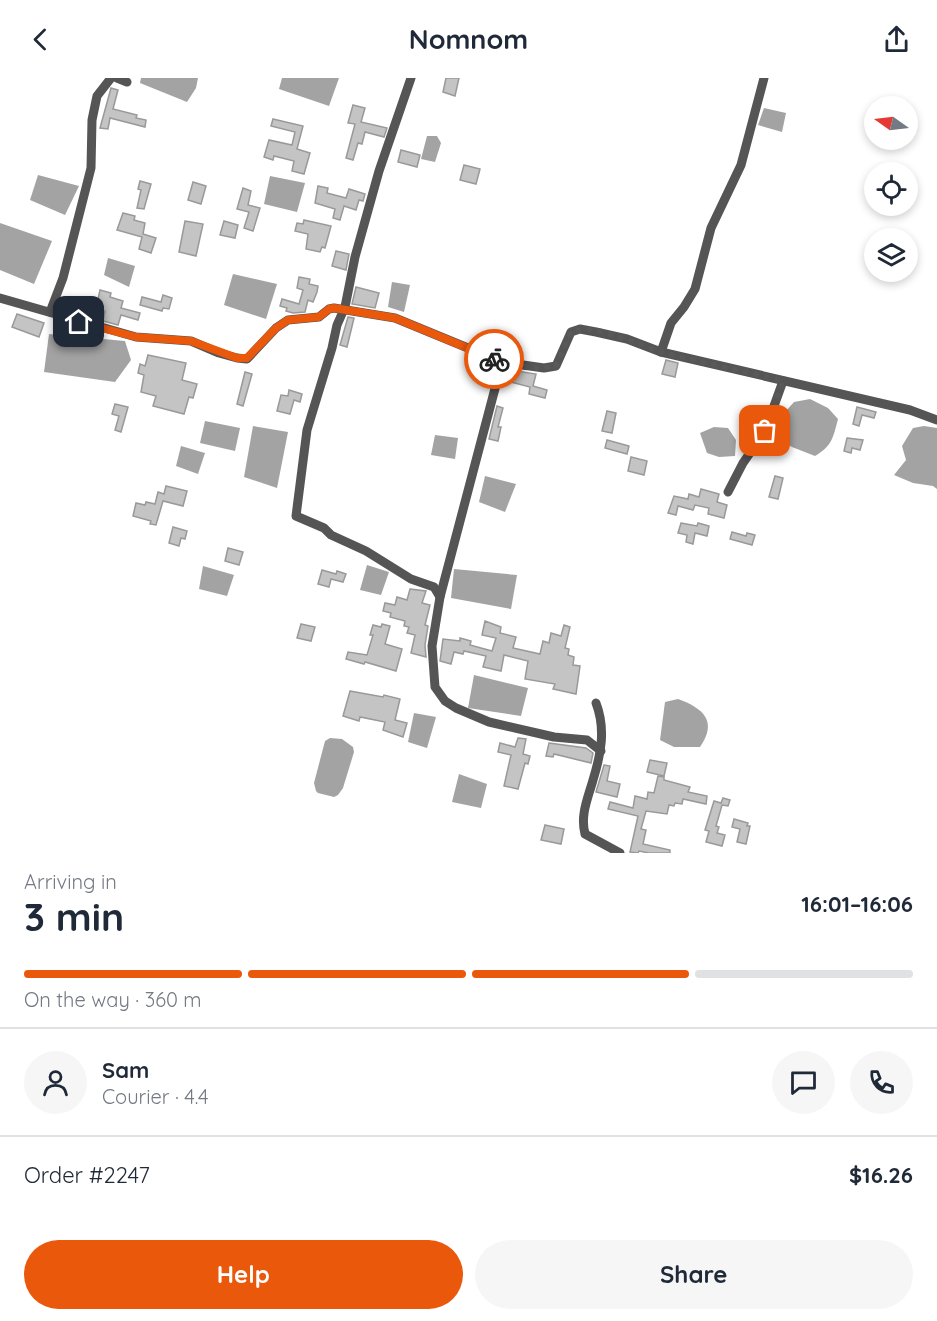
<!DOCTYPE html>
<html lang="en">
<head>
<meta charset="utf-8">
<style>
	body { margin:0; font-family:Quicksand,sans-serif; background:#f6f6f7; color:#1f2937; height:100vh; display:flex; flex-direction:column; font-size:22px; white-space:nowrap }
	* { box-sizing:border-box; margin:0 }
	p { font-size:20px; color:#747a83 }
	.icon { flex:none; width:33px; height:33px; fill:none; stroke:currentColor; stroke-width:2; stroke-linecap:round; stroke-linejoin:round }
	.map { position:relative; height:775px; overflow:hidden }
	.panel { display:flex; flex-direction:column; background:#fff; flex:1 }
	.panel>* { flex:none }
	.needle { width:39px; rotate:284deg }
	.buttons { position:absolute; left:864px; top:18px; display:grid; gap:12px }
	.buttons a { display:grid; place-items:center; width:54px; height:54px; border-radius:50%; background:#fff; box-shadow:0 3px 9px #0003; font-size:30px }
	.pin { position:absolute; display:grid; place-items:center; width:51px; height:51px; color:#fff; margin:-26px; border-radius:12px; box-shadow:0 3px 9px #0006 }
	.courier { position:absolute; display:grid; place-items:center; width:60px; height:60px; margin:-30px; border:4px solid #ea580c; border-radius:50%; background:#fff; color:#222; box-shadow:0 2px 8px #0007 }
	.summary em { font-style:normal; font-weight:700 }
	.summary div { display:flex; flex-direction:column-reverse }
	.summary { display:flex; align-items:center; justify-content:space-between; height:102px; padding:0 24px }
	h1 { font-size:39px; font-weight:700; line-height:45px }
	.bar { display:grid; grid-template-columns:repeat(4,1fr); gap:9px 6px; align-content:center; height:72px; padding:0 24px }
	.bar i { height:8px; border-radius:4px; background:#e0e1e3 }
	.bar .active { background:#ea580c }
	.bar p { grid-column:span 4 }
	.line { display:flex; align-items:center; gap:15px; padding:0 24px; border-top:2px solid #e0e1e3 }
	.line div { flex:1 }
	.round { display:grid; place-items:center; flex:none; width:63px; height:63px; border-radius:32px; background:#f6f6f7 }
	.primary-button { display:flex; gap:12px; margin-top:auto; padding:12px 24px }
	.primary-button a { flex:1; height:69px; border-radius:36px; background:#ea580c; color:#fff; font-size:24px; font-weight:700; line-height:69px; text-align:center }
	.primary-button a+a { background:#f6f6f7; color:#1f2937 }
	header { display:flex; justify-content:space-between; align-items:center; height:78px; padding:0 24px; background:#fff; font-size:27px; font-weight:700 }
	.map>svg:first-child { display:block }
	.water { fill:#a3a3a3 }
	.building { fill:#c4c4c4; stroke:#999; stroke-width:1.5 }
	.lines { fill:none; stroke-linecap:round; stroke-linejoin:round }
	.street { stroke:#555; stroke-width:9 }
	.done { stroke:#595959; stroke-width:6; stroke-dasharray:0 10.8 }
	.route { stroke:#ea580c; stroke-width:8 }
</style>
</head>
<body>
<header><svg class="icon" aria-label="back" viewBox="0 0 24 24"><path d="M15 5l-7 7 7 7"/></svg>Nomnom<svg class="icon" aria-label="share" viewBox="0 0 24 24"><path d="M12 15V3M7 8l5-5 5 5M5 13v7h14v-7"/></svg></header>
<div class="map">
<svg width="937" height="775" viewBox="0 0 937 775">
	<rect width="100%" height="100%" fill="#fff"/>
	<g class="water">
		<path d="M141,0H198L196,10L187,24L140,5Z"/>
		<path d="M282,0H339L329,28L279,11Z"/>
		<path d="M764,30L786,35L782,54L758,47Z"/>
		<path d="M427,58H437L441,65L435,84L421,81Z"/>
		<path d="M38,97L79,108L65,137L30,122Z"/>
		<path d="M270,98L305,105L297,134L264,126Z"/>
		<path d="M0,145L52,163L34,206L0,192Z"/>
		<path d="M108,180L135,188L129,209L104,197Z"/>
		<path d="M233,196L277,206L266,241L224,227Z"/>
		<path d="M392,204L410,207L404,234L388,229Z"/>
		<path d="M49,256L125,263L131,282L115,304L44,294Z"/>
		<path d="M810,321L828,330L838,341C833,360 832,368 815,378L792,369L777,359L785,349V334L794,324Z"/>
		<path d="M205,343L240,350L235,373L200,365Z"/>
		<path d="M253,348L288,354L277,410L244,399Z"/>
		<path d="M924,348L937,350V411L933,408L913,405L894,397L906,382L902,368L913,350Z"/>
		<path d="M714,349L728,350L736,362L735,378L719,379L707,375L700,355Z"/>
		<path d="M435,357L458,360L455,381L431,377Z"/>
		<path d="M181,368L205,375L198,396L176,388Z"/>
		<path d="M485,398L516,406L505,434L479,424Z"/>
		<path d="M367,487L389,494L381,517L360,512Z"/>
		<path d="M203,488L234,497L227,518L199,511Z"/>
		<path d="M454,491L517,497L511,531L451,520Z"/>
		<path d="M474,597L528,610L521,638L468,630Z"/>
		<path d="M678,621C703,630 718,643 700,669H674L660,662L665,624Z"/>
		<path d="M414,635L436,639L427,670L408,664Z"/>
		<path d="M330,660L342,661L353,669L354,674L343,710L338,717L334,719L318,715L316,713L314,705L325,663Z"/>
		<path d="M459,696L487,706L481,730L452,724Z"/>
	</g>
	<g class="building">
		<path d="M446,0H459L455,18L443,14Z"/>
		<path d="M111,10L118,12L113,31L137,37L136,40L146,42L145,49L110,40L108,51L100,50Z"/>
		<path d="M353,27L365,30L361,44L387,50L384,59L365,54L362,66L358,65L353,82L346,80L355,46L348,45Z"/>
		<path d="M273,41L303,48L297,71L310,75L304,96L292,93L294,83L274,78L273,82L264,79L269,62L292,67L295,54L271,48Z"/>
		<path d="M401,72L420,77L417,89L398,84Z"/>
		<path d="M464,87L480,91L476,106L460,102Z"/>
		<path d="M140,103L151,106L144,131L137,130L141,112L138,111Z"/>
		<path d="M193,104L206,108L201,126L188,122Z"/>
		<path d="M318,108L328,110L327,115L346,120L349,111L365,116L363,123L359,122L356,132L344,128L340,142L333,140L335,131L315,125Z"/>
		<path d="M243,110L251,113L248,127L260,130L253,153L244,150L249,134L237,131Z"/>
		<path d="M123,135L135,138L134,142L145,145L143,156L156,160L151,175L139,171L142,159L117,152Z"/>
		<path d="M304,142L331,148L325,170L322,169L320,174L306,171L308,156L295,153L297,145L303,146Z"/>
		<path d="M185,143L203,146L196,178L179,174Z"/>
		<path d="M224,143L238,147L235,160L220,157Z"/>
		<path d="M336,173L349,176L346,192L332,188Z"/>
		<path d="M299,199L310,201L309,206L318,208L317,214L313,224L308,222L305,234L293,235L286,233L287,230L280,228L282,221L299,226L303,212L297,210Z"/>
		<path d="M356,209L379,215L375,230L352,226Z"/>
		<path d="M100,212L111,215L110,219L123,223L121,230L140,235L138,242L121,237L118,247L103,243L105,233L96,231Z"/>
		<path d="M163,217L172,220L169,231L163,230L162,233L140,227L142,219L161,224Z"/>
		<path d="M17,236L44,245L39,259L12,249Z"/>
		<path d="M348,239L354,240L347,269L340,267Z"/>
		<path d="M148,277L186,285L182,302L197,306L193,320L189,319L184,336L153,328L156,318L141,314L144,297L138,295L140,286L145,288Z"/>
		<path d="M666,282L678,285L675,299L662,296Z"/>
		<path d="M510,292L536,296L533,308L547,312L545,320L529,316L530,309L507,303Z"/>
		<path d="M245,294L252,296L243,328L237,326Z"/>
		<path d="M289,312L302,316L300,324L294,322L290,336L277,333L281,317L288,318Z"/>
		<path d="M115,326L128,329L121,354L115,352L119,338L112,336Z"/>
		<path d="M497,328L503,330L498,349H501L498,363L489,361Z"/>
		<path d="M857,329L876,334L874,340L862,337L859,348L853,346Z"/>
		<path d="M607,333L616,335L612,355L602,353Z"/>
		<path d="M847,360L863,362L860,372L852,370L851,375L844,373Z"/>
		<path d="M607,362L629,368L627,376L605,370Z"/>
		<path d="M631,379L647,383L644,397L628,393Z"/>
		<path d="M775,398L783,400L778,421L769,419Z"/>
		<path d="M166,408L187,413L183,428L163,423L156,447L150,446L151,443L133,438L136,425L145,427L146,424L155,426L158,414L164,416Z"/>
		<path d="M701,411L719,416L717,424L727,427L724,440L708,436L709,430L695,427L693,432L678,428L676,437L668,435L674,418L688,421L689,416L699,419Z"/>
		<path d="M681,445L697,448L698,445L709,448L707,458L695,455L693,466L686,464L687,457L678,455Z"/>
		<path d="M173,449L187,453L185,461L181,460L179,468L169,465Z"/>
		<path d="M732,454L746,458L747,455L755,457L752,467L730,461Z"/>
		<path d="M228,470L243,474L239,487L225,483Z"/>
		<path d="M322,492L336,496L337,493L346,496L343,504L331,501L329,509L318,506Z"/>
		<path d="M410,511L426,513L422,525L430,527L425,547L428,548L425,567L426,579L411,575L415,557L407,555L409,549L404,548L405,543L390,539L391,535L383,533L385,525L395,527L397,519L407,522Z"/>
		<path d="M485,543L501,549L500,555L516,559L513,570L540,576L543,563L549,565L551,555L561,558L564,547L570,549L565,570L569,571L568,577L574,579L573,587L580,588L576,616L553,611L555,606L525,601L528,583L504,577L501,593L483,589L486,578L464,573L463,576L454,574L451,586L440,583L443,561L460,563V560L471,563L470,567L492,573L496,560L482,557Z"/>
		<path d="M301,546L315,549L311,563L297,560Z"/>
		<path d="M382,546L390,548L385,566L402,571L396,593L365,584L364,586L346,581L348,574L367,577L373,557H370L373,547L381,549Z"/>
		<path d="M350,613L383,619L384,617L400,621L395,642L407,645L403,659L383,652L385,644L360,639L359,643L343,638Z"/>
		<path d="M518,660L526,661L523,676L530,678L528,686L525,685L518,711L504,708L511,677L498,674L500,665L515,669Z"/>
		<path d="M549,665L586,670L593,675L591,685L554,676L553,679L546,678Z"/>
		<path d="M650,682L667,685L664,698L647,694Z"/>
		<path d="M604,687L610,688L607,703L620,706L617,719L596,714Z"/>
		<path d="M658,698L664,699V702L690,709L688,714L707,718L706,726L683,721L682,726L675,725L674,728L669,727L667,736L646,733L641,751L646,752L643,766L670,772V775H649L639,773L638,775L630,774L638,738L608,731L610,724L633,730L635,718L647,721L648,714L654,715Z"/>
		<path d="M723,720L730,722L728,728L722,727L716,748L719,749L717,755L725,757L722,768L706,764L709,753L705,752L714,723L721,725Z"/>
		<path d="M734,741L748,745L747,748H750L746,766L737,764L740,751L732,749Z"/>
		<path d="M545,747L564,751L561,766L541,762Z"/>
	</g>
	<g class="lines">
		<g class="street">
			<path d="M117,0L127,4"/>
			<path d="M411,0L379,93L355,179L345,229L337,247L332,270L307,352L296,438L324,450L331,457L366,473L411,501L434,509L440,519"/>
			<path d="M0,220L136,259L191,263L219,275L237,280L247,281L276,250L288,242L319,239L329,231L334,230L395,240L502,284L544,290L556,288L571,254L580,251L596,254L627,261L661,274L671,245L684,229L695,211L711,150L741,87L764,0"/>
			<path d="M50,234L63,200L91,90L92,42L97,18L111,0"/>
			<path d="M661,274L910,332L937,342"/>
			<path d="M502,284L440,519L432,568L435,609L445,623L456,630L489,644L554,659L587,662L601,673"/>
			<path d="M728,414L743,385L765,353L783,303"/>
			<path d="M596,625C606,651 601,676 593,702C588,720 580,737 585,756L620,775"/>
		</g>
	</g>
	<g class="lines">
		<path class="done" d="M494,281C512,288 536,292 556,288L571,254C597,245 640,268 665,275C704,285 743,293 783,303L765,353"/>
		<path class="route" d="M79,244L136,259L191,263L237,280H247L276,250L288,242L319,239L329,231L334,230L395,240L494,281"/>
	</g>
</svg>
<div class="buttons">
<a><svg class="needle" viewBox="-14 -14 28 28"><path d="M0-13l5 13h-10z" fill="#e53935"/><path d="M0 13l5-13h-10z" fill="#747a83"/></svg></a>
<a><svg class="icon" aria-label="locate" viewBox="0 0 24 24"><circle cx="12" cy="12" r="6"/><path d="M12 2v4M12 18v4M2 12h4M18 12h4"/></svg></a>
<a><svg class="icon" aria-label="layers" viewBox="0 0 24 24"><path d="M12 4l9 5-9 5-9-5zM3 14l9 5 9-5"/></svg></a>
</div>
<div class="pin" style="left:765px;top:353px;background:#ea580c"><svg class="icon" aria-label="bag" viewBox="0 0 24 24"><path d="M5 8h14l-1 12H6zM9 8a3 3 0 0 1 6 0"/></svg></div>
<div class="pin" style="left:79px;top:244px;background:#1f2937"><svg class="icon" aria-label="home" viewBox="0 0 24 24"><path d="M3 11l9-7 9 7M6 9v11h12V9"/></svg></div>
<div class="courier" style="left:494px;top:281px"><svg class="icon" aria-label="bike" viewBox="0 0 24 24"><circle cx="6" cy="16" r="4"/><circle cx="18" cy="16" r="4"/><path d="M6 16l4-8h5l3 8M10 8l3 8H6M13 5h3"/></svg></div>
</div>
<section class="panel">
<div class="summary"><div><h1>3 min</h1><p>Arriving in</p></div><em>16:01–16:06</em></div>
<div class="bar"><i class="active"></i><i class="active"></i><i class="active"></i><i></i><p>On the way · 360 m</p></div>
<div class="line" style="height:108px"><a class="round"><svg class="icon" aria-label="person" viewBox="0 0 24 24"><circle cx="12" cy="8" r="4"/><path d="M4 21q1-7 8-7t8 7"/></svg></a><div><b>Sam</b><p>Courier · 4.4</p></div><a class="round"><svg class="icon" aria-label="chat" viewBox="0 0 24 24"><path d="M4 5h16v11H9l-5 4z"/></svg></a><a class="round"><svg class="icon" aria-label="phone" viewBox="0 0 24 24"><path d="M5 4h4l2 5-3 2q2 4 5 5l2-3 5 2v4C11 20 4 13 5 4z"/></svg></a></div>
<div class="line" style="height:78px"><div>Order #2247</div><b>$16.26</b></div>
<div class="primary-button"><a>Help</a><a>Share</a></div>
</section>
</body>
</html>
